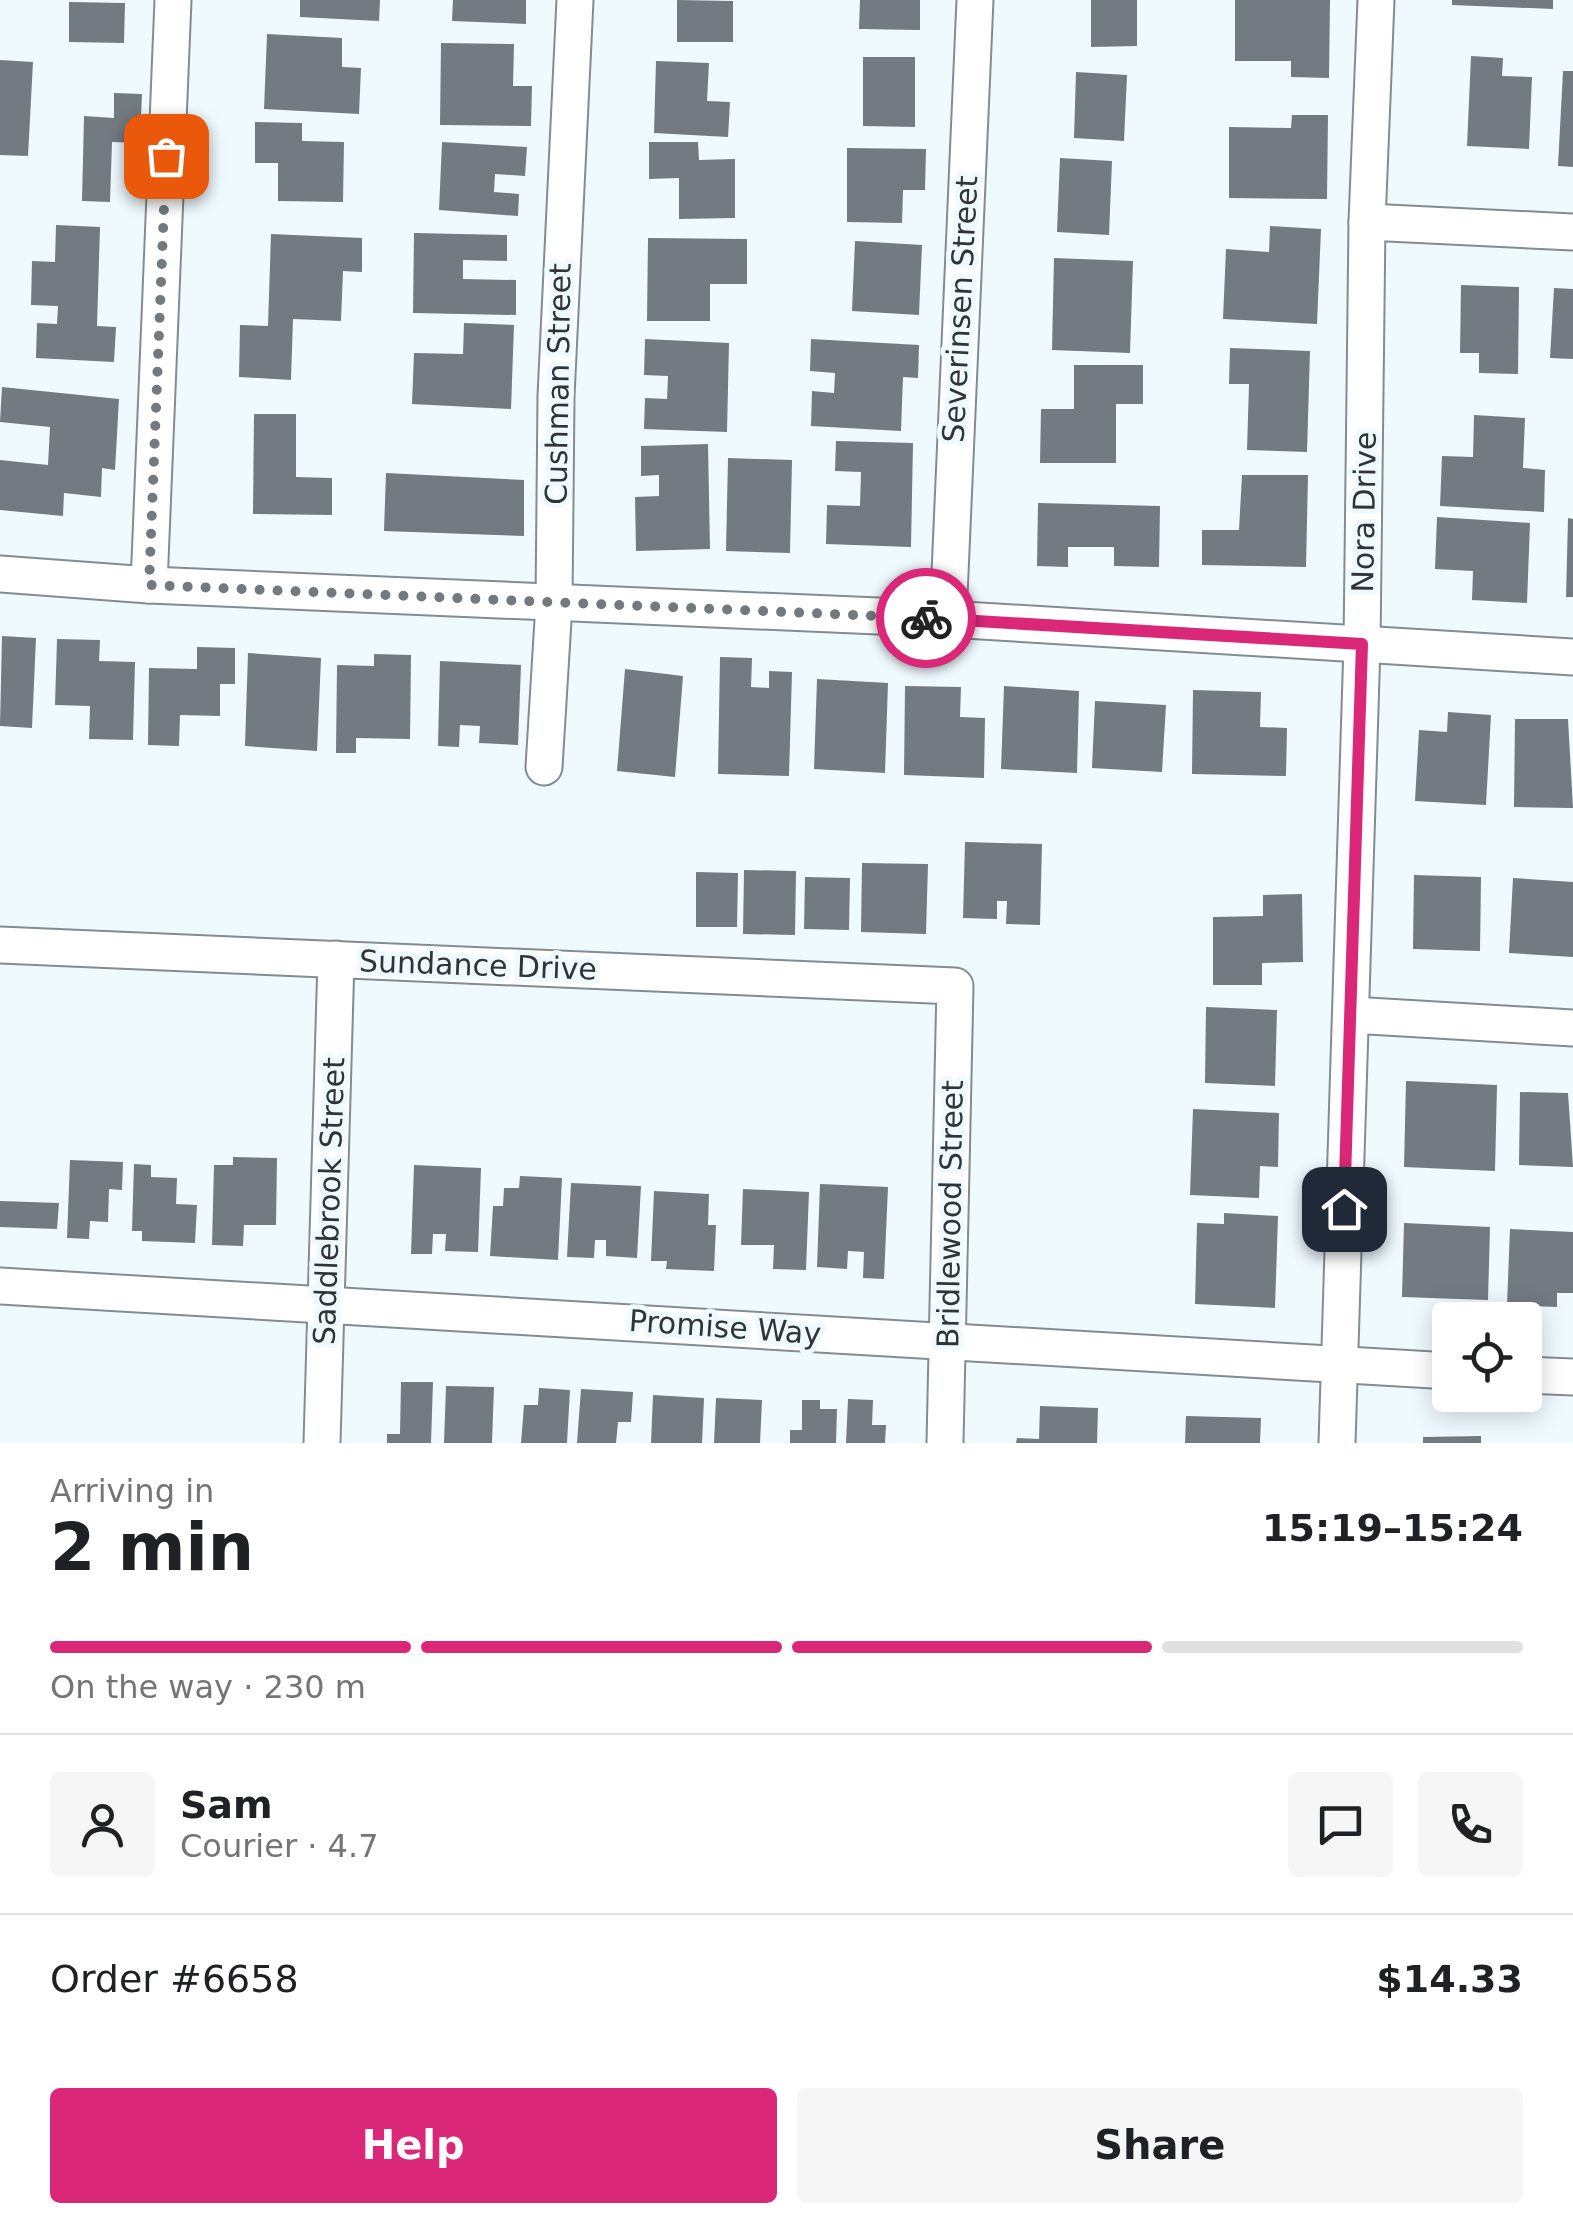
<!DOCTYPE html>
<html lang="en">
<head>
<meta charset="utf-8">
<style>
	body { margin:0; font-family:"DejaVu Sans",sans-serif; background:#f6f6f6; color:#202124; height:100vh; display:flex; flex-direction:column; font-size:38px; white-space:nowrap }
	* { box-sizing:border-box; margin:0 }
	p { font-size:32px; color:#757577 }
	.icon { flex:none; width:55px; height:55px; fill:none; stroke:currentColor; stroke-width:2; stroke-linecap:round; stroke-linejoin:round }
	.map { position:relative; height:1443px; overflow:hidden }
	.drawer { display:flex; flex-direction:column; background:#fff; flex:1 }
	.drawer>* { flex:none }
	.buttons { position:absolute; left:1432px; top:1302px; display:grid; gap:20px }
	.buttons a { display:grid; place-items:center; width:110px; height:110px; border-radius:10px; background:#fff; box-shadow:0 5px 25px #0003; font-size:50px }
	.pin { position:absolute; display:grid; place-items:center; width:85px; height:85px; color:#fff; margin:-42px; border-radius:20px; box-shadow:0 5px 15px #0006 }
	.courier { position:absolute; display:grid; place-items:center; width:100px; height:100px; margin:-50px; border:8px solid #db2777; border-radius:50%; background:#fff; color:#222; box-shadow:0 2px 12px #0007 }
	.summary em { font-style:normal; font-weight:600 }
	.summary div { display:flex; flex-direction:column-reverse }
	.summary { display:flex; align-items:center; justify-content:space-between; height:170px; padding:0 50px }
	h1 { font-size:65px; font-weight:600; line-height:75px }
	.bar { display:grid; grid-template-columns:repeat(4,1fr); gap:15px 10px; align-content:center; height:120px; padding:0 50px }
	.bar i { height:12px; border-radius:8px; background:#e0e0e0 }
	.bar .current { background:#db2777 }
	.bar p { grid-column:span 4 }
	.line { display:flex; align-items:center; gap:25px; padding:0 50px; border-top:2px solid #e0e0e0 }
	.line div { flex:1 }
	.round { display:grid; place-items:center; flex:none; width:105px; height:105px; border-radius:10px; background:#f6f6f6 }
	.action { display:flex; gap:20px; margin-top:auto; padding:20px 50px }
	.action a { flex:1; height:115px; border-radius:10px; background:#db2777; color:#fff; font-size:40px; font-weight:600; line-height:115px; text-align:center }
	.action a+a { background:#f6f6f6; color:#202124 }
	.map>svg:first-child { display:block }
	.building { fill:#737a81 }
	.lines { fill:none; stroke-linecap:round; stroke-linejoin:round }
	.street-casing { stroke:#828c91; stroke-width:39 }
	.street { stroke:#fff; stroke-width:35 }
	.done { stroke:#73797c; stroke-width:10; stroke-dasharray:0 18 }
	.route { stroke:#db2777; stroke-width:12 }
	.labels { text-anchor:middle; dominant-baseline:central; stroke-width:10; stroke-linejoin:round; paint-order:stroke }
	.street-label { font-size:30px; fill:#303436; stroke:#effaff }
</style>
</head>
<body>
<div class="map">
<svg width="1573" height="1443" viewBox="0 0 1573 1443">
	<rect width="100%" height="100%" fill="#effaff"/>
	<g class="building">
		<path d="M300,0H380L379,21L300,17Z"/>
		<path d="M453,0H526V24L452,21Z"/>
		<path d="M677,0L733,1V42H677Z"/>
		<path d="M860,0H920V30L859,29Z"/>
		<path d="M1091,0H1137V46L1091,47Z"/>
		<path d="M1235,0H1330L1329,78L1291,77V61H1235Z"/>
		<path d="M1452,0H1553V9L1452,5Z"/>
		<path d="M69,2L125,3L124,43L69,42Z"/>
		<path d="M267,34L342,38V67L361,68L359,114L264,109Z"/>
		<path d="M441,43L514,44L513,86H532L531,126L440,125Z"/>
		<path d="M1471,56L1503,58L1502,76L1532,77L1529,149L1467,146Z"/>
		<path d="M863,57H915V127L863,126Z"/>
		<path d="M0,60L33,62L28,156L0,155Z"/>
		<path d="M656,61L709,63L707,101L730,102L728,137L654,133Z"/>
		<path d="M1563,71H1573V167L1558,166Z"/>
		<path d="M1076,72L1127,75L1124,141L1074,138Z"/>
		<path d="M114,93L142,94L140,143L112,142L110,202L82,201L84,116L114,118Z"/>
		<path d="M1292,115H1328L1327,199L1229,198V127L1291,128Z"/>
		<path d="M255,122L302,123V141L344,142L343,202L278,201V163H255Z"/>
		<path d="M442,142L527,147L525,176L495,174L494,192L519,194L518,216L439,210Z"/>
		<path d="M649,142H698L699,160L735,159V218L679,219V178L649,179Z"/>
		<path d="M847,148L926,149L925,190H903L902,223L847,222Z"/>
		<path d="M1060,158L1112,161L1109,235L1057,232Z"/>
		<path d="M56,225L100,227L97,326L116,327L114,362L36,358L37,323L57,324L58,306L31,305L32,261L55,262Z"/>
		<path d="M1270,226L1321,229L1317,324L1223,319L1226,249L1269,252Z"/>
		<path d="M414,233L507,235V261L463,260V279L516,280V315L413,313Z"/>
		<path d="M271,234L362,238V272L343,271L341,321L293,319L291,380L239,377L240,325L268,326Z"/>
		<path d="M648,238L747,239V284H710V321H647Z"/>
		<path d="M855,241L922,245L919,315L852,311Z"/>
		<path d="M1054,258L1133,261L1130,353L1052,350Z"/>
		<path d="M1461,285L1519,287L1518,374L1479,373V353H1460Z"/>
		<path d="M1554,288L1573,289V359L1550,358Z"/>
		<path d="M464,323L514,325L511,409L412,404L414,353L463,354Z"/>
		<path d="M645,339L729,343L727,432L644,429L645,398L667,399L668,376L644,375Z"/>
		<path d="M811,339L919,345L918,378L903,377L901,431L811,426L812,391L834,393L835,373L810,371Z"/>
		<path d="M1230,348L1310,351L1307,452L1247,450L1249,384H1229Z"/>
		<path d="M1074,365H1143V404H1116V463H1040L1041,409H1074Z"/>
		<path d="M2,387L119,399L115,470L102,468L101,497L64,493L63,516L0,510V460L48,465L50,427L0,422Z"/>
		<path d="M254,414H296V477L332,478V515L253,514Z"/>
		<path d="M1474,415L1525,418L1523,468L1545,470L1544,512L1440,506L1442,456L1473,457Z"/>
		<path d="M836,441L913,443L911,547L826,544L827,505L860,506L861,472L835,471Z"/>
		<path d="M708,444L710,549L636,551L635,497L659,496V475L641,476V446Z"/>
		<path d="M728,458L792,460L790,553L726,551Z"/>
		<path d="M386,473L524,480V536L384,531Z"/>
		<path d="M1242,475H1308L1306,567L1202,565V530H1239Z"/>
		<path d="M1038,503L1160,506L1159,567L1114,566V547H1068V567L1037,566Z"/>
		<path d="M1437,517L1530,523L1527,603L1472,600L1473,571L1435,569Z"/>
		<path d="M1568,518L1573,519V597H1566Z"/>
		<path d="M2,636L36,638L32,728L0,726Z"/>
		<path d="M57,639L100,640L99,661L135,662L133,740L89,739L90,706L55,705Z"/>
		<path d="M197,647L235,648V684H220V716L180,715L179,746L148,745L149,668L197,669Z"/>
		<path d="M248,653L321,658L317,751L245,746Z"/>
		<path d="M374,654L411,655L410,739L356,738V753H336L337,665L374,666Z"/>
		<path d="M720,657L752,658L751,687L769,688V671L792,672L789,776L718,774Z"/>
		<path d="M440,661L521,665L518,745L479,743L480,726L460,725L459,747L438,746Z"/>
		<path d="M625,669L683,676L675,777L617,771Z"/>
		<path d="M817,679L888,683L885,773L814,769Z"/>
		<path d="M905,686L961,687L960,717L985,718L984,778L904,775Z"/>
		<path d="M1004,686L1079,691L1077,773L1001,769Z"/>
		<path d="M1193,690L1261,692L1260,727L1287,728L1286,776L1192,774Z"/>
		<path d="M1095,701L1166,705L1162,772L1092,768Z"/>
		<path d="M1448,712L1491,715L1486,805L1415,801L1419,730L1447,732Z"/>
		<path d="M1515,719H1568L1573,808L1514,807Z"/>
		<path d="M965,842L1042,844L1040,925L1006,924L1007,901H997V919L963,918Z"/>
		<path d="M862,863L928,864L926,934L861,932Z"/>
		<path d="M744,870L796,871L795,935L743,934Z"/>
		<path d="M696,872L738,873L737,927H696Z"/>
		<path d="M1414,875L1481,877L1480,951L1413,949Z"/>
		<path d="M805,877L850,878L849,930L804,929Z"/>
		<path d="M1513,878L1573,882V957L1509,953Z"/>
		<path d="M1302,894L1303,962L1262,963V985H1213V917L1263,916V895Z"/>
		<path d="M1206,1007L1277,1010L1275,1086L1205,1083Z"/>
		<path d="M1406,1081L1497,1085L1495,1171L1404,1167Z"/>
		<path d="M1520,1092L1568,1093L1573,1167L1519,1165Z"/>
		<path d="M1193,1109L1279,1113L1278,1167L1260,1166L1259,1198L1190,1195Z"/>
		<path d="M233,1157L277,1158L276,1225H244L243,1246L212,1245L214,1165H233Z"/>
		<path d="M70,1160L123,1162L122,1190L109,1189L108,1222L90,1221L89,1239L67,1238Z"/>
		<path d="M134,1164L151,1165V1177L177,1178L176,1204L197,1205L195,1243L142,1241V1231H132Z"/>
		<path d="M414,1165L481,1168L478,1252L445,1251L446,1234H433L432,1254H411Z"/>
		<path d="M520,1176L562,1178L558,1260L490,1256L493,1206H503L504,1188H519Z"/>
		<path d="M571,1183L641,1186L637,1258L606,1256V1240H595L594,1258L567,1257Z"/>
		<path d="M820,1184L888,1187L884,1279L863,1278L864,1252L848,1251L847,1269L817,1267Z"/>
		<path d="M743,1189L809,1192L806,1270L773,1269L774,1245H741Z"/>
		<path d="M654,1191L709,1194L708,1225H716L714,1271L666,1269L667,1261H651Z"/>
		<path d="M0,1201L59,1203L57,1229L0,1227Z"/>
		<path d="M1224,1213L1278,1216L1275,1308L1195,1304L1197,1223L1224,1224Z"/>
		<path d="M1404,1223L1490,1227L1488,1300L1402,1297Z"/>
		<path d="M1510,1229L1573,1232V1293H1557V1307L1507,1305Z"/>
		<path d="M401,1382H433L431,1443H387V1434H400Z"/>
		<path d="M446,1386L494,1387L492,1443H444Z"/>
		<path d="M539,1388L570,1390L567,1443H521L524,1405H538Z"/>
		<path d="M581,1389L633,1392L631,1422H618L616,1443H577Z"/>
		<path d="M653,1395L704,1398L702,1443H651Z"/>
		<path d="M716,1398L762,1400L760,1443H714Z"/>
		<path d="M848,1399L873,1400L872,1425H886L885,1443H846Z"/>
		<path d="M802,1400H820V1409H837L836,1443H790V1430H802Z"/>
		<path d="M1040,1406L1098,1408L1097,1443H1016L1017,1438L1039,1439Z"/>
		<path d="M1186,1416L1261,1418L1260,1443H1185Z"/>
		<path d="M1481,1436V1443H1423V1437Z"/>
	</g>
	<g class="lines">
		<g class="street-casing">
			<g id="street">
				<path d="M1367,222L1573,232"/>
				<path d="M0,574L149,585L948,619L1573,657"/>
				<path d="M149,585L173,0"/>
				<path d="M948,619L975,0"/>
				<path d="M544,767L554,604L556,396L575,0"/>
				<path d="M0,945L955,986L945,1443"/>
				<path d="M1351,1015L1573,1028"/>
				<path d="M0,1286L1450,1371"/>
				<path d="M1525,1375L1573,1377"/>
				<path d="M322,1443L336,959"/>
				<path d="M1337,1443L1362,645L1367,222L1376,0"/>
			</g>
		</g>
		<use href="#street" class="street"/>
	</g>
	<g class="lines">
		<path class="done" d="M166,156L149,585L926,618"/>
		<path class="route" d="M926,618L1362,644L1344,1209"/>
	</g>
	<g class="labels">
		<g class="street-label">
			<text transform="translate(960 309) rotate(-87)">Severinsen Street</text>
			<text transform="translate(558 384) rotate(-89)">Cushman Street</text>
			<text transform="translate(1364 512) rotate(-89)">Nora Drive</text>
			<text transform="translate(478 965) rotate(2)">Sundance Drive</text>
			<text transform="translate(329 1201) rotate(-88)">Saddlebrook Street</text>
			<text transform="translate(950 1214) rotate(-89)">Bridlewood Street</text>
			<text transform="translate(725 1327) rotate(4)">Promise Way</text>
		</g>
	</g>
</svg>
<div class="buttons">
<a><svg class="icon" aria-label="locate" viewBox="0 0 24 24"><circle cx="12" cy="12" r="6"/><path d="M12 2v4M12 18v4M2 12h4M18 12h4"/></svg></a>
</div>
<div class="pin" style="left:166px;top:156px;background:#ea580c"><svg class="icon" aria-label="bag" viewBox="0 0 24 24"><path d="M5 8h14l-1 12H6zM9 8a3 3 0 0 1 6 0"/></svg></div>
<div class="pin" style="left:1344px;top:1209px;background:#1f2937"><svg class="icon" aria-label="home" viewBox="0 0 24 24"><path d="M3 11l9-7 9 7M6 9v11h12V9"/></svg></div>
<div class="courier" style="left:926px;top:618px"><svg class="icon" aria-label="bike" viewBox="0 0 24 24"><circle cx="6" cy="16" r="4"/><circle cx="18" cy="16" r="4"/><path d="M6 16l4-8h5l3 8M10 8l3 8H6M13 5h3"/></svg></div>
</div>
<section class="drawer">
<div class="summary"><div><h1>2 min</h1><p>Arriving in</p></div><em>15:19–15:24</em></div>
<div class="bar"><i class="current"></i><i class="current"></i><i class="current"></i><i></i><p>On the way · 230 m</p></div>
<div class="line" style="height:180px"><a class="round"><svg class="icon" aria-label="person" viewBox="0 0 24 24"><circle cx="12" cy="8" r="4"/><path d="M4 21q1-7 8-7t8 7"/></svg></a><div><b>Sam</b><p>Courier · 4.7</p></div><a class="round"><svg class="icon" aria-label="chat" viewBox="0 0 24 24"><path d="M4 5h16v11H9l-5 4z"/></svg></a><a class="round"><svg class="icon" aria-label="phone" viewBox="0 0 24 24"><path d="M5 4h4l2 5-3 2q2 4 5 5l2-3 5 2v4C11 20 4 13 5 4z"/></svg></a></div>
<div class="line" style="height:130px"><div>Order #6658</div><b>$14.33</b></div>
<div class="action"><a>Help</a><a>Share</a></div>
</section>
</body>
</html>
